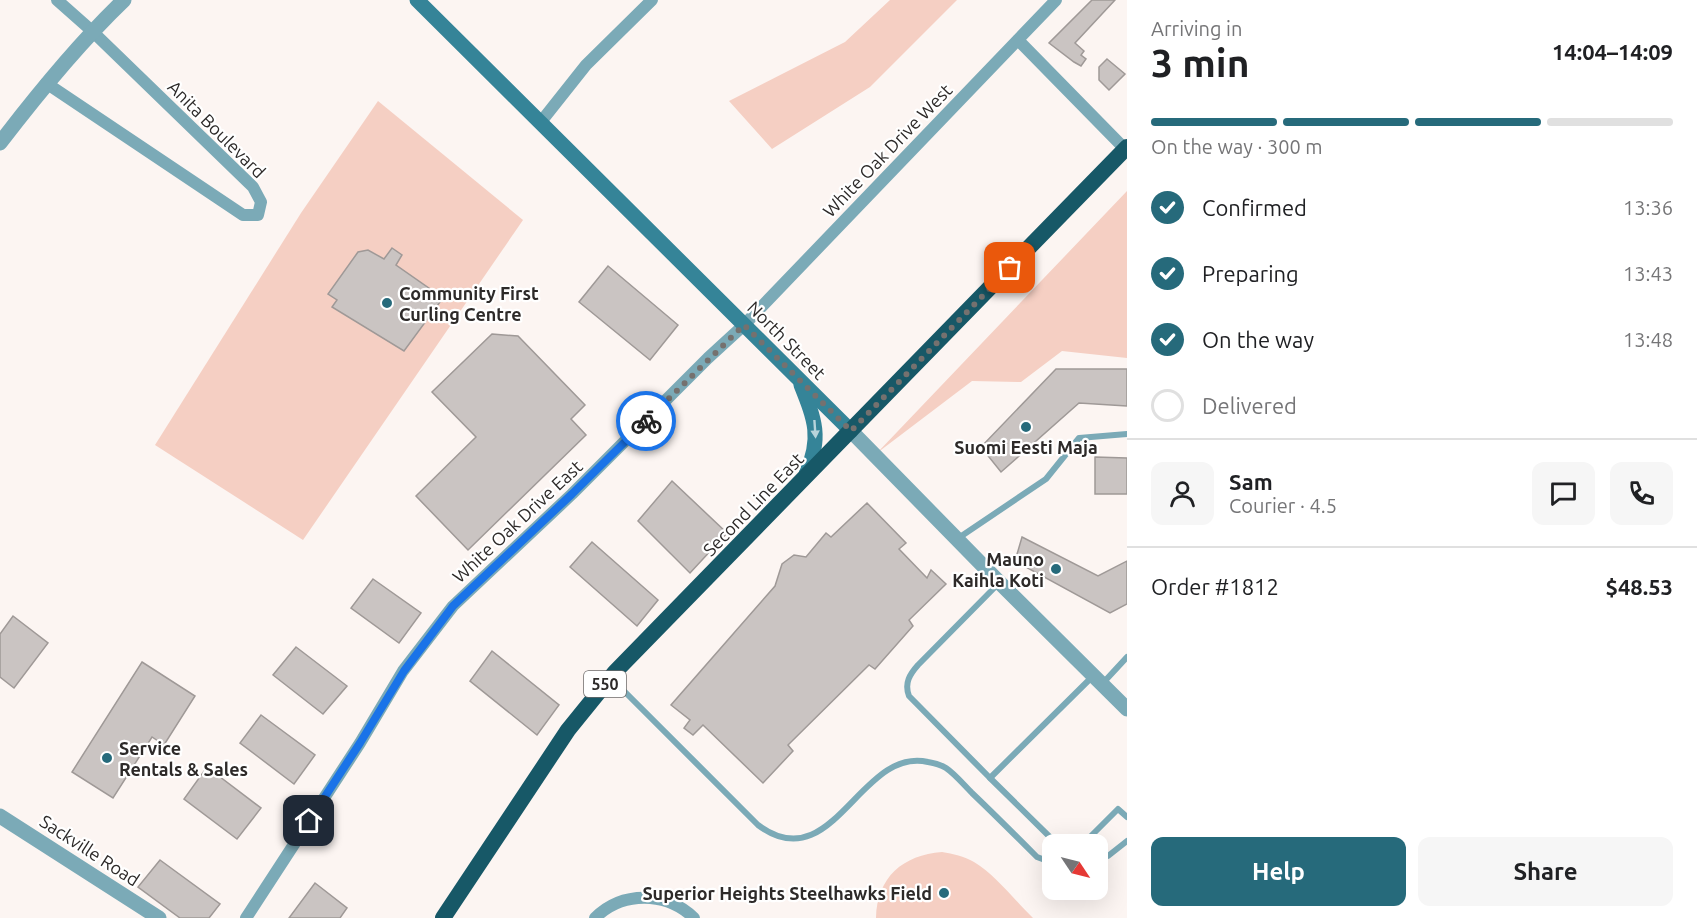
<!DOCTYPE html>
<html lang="en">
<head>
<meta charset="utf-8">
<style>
	body { margin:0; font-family:Ubuntu,sans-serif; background:#f6f6f6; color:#202124; height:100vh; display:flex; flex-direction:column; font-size:22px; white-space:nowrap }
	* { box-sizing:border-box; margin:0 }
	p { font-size:20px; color:#757577 }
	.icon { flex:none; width:33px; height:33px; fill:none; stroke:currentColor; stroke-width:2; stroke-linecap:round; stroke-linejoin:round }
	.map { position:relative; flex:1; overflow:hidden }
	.drawer { display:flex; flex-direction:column; background:#fff; width:570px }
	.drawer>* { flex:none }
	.needle { width:39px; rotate:125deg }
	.buttons { position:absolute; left:1042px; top:834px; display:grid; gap:12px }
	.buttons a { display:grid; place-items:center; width:66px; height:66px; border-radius:12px; background:#fff; box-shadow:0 6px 24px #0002; font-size:30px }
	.pin { position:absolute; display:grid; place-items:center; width:51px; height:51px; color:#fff; margin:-26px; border-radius:12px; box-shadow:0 3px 9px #0006 }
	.courier { position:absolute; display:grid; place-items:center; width:60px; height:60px; margin:-30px; border:4px solid #1a73e8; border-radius:50%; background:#fff; color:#222; box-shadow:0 2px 8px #0007 }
	.summary em { font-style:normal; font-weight:700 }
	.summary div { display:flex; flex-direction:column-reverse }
	.summary { display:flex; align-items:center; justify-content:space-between; height:102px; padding:0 24px }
	h1 { font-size:39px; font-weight:700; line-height:45px }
	.bar { display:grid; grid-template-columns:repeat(4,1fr); gap:9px 6px; align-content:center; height:72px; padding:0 24px }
	.bar i { height:8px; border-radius:4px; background:#e0e0e0 }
	.bar .on { background:#266a7b }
	.bar p { grid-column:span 4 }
	.line { display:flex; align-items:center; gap:15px; padding:0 24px; border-top:2px solid #e0e0e0 }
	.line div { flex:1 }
	.round { display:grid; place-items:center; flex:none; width:63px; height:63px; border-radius:12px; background:#f6f6f6 }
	ol { padding:0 24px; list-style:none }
	li { display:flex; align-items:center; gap:18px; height:66px }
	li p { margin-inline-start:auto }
	li .icon { padding:6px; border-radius:50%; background:#266a7b; color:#fff; stroke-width:4 }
	li:last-child { color:#757577 }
	li i { width:33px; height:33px; border:3px solid #e0e0e0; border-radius:50% }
	.action { display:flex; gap:12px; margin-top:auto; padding:12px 24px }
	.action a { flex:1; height:69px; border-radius:12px; background:#266a7b; color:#fff; font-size:24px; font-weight:700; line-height:69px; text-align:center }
	.action a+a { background:#f6f6f6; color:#202124 }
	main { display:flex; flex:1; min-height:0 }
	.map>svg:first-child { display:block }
	.green { fill:#f5cfc3 }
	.building { fill:#cac4c2; stroke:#9f9997; stroke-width:1.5 }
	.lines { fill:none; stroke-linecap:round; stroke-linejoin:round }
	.service { stroke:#7baab7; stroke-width:6 }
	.minor { stroke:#7baab7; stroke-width:12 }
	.tertiary { stroke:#7baab7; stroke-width:15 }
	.secondary { stroke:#358498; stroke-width:15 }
	.trunk { stroke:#175867; stroke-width:16 }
	.oneway { fill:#b8d4db }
	.done { stroke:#75716f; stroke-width:6; stroke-dasharray:0 10.8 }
	.route { stroke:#1a73e8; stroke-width:8 }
	.poi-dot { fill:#266a7b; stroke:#fff; stroke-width:2 }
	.labels { text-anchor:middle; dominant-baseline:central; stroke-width:4.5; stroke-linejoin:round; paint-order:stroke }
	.shield { fill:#fff; stroke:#6c6a69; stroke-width:1.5 }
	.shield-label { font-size:16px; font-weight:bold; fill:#2d2a29 }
	.street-label { font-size:18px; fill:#2d2a29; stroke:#fff }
	.poi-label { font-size:18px; font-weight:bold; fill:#2d2a29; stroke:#fff; text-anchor:start }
</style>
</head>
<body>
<main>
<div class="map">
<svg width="1127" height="918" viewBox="0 0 1127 918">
	<rect width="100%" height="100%" fill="#fcf5f2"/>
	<g class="green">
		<path d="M890,0H957L870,87L772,149L729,101L845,42Z"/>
		<path d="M378,101L523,220L303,540L155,445L301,213Z"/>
		<path d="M1127,191V358L1062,351L1021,382L972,381L877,453Z"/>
		<path d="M942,852C953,854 964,856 974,862C995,874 1015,901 1033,918H876C877,877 903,855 942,852Z"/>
	</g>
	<g class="building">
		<path d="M1092,0H1115L1075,43L1084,51L1081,55L1086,59L1081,66L1074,62L1049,43Z"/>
		<path d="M1107,59L1125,74L1109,90L1099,80V67Z"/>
		<path d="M392,248L402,255L396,265L443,298L404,351L332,307L337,300L328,294L358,252L368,250L384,259Z"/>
		<path d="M608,266L678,325L650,360L579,302Z"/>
		<path d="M492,334L518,336L585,405L571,419L586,435L468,550L416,496L476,437L432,392Z"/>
		<path d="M1056,369H1127V406L1079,403L1001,472L981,447Z"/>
		<path d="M1095,457L1127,458V494H1095Z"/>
		<path d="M672,481L727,533L690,573L638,521Z"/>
		<path d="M867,503L906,543L899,549L927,578L931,570L946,584L909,620L913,626L875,669L869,665L788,745L793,751L763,783L703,725L693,735L684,728L690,720L671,705L775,586L782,564L794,555L806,557L826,533L831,537Z"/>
		<path d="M1022,537L1098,576L1127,561V604L1110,613L1015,561Z"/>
		<path d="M592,542L658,600L637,626L570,567Z"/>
		<path d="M373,579L421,613L399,643L351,608Z"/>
		<path d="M13,616L48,643L14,688L0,677V634Z"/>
		<path d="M296,647L347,686L323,714L273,675Z"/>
		<path d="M492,651L559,705L537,735L470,681Z"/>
		<path d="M142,662L195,696L164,745L152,737L113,798L72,772Z"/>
		<path d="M261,715L315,755L294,784L240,743Z"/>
		<path d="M207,767L261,808L237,839L184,799Z"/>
		<path d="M160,860L220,904L209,918H180L138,887Z"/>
		<path d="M315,883L347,908L340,918H289Z"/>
	</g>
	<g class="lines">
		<g class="service">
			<path d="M957,539L1046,479L1079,438L1127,434"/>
			<path d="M999,583L918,665C910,674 904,683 909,696L990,778L1093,676"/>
			<path d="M611,678L758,825C833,881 860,746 928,762C934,763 941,765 946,768C955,774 964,785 972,793C994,814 1016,836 1037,857L1053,863"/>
			<path d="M1103,683L1127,657"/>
			<path d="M990,778L1057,844"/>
			<path d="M1083,844L1118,809L1127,817"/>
			<path d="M1098,859L1108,856L1127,841"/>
		</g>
		<g class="minor">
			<path d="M1018,40L1125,149"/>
			<path d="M46,83L243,215H258L261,202L253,187L92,31L57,0"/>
			<path d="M540,123L586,65L652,0"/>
			<path d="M246,918L360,743L403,671L453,606L572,494L708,358L744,325L1056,0"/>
			<path d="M595,918C622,891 666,891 694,918"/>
		</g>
		<g class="tertiary">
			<path d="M0,143C39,92 78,44 124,0"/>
			<path d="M851,431L997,580L1127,709"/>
			<path d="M0,816L159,918"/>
		</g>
		<g class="secondary">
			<path d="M417,0L851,431"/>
			<path d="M801,385C815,420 822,438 806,474"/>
		</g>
		<path class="trunk" d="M443,918L568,730L615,672L1127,147"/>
	</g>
	<defs><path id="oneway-solid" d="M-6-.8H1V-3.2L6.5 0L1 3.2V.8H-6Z" transform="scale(1.5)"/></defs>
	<use class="oneway" href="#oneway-solid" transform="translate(815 429) rotate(86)"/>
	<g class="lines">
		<path class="done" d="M646,421L744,325L851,431L1010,268"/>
		<path class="route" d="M309,821L360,743L404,671L453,606L572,494L646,421"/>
	</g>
	<g class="poi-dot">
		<circle cx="387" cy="303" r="6"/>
		<circle cx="1026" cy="427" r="6"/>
		<circle cx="1056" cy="569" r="6"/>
		<circle cx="107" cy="758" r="6"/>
		<circle cx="944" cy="893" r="6"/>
	</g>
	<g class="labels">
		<rect class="shield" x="584" y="671" width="42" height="26" rx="4.5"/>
		<g class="shield-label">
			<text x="605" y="684">550</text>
		</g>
		<g class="street-label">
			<text transform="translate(217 129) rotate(45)">Anita Boulevard</text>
			<text transform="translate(887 150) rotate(-46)">White Oak Drive West</text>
			<text transform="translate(787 340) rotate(45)">North Street</text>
			<text transform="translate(753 504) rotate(-46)">Second Line East</text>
			<text transform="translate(517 521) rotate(-43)">White Oak Drive East</text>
			<text transform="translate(90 850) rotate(33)">Sackville Road</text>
		</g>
		<g class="poi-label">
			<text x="399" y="293">Community First<tspan x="399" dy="21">Curling Centre</tspan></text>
			<text x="1026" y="447" text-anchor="middle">Suomi Eesti Maja</text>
			<text x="1044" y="559" text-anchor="end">Mauno<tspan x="1044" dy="21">Kaihla Koti</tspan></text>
			<text x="119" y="748">Service<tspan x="119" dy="21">Rentals &amp; Sales</tspan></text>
			<text x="932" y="893" text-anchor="end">Superior Heights Steelhawks Field</text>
		</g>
	</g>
</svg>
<div class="buttons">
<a><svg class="needle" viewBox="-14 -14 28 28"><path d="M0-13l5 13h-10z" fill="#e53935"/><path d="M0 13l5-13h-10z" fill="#757577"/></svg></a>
</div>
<div class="pin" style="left:1010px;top:268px;background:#ea580c"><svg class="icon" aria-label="bag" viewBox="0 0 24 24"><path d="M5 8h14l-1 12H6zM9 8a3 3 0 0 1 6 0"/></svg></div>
<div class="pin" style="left:309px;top:821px;background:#1f2937"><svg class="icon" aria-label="home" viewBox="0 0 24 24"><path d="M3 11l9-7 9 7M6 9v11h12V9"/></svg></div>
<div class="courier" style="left:646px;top:421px"><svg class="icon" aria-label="bike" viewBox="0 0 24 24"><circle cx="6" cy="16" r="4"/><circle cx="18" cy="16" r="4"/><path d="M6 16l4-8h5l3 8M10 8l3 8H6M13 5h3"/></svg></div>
</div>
<section class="drawer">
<div class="summary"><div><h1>3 min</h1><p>Arriving in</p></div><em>14:04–14:09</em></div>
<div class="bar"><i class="on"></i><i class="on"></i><i class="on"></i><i></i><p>On the way · 300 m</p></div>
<ol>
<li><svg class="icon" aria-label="check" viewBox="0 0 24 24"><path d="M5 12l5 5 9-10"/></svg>Confirmed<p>13:36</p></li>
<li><svg class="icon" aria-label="check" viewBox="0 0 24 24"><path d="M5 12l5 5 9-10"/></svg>Preparing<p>13:43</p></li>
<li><svg class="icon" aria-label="check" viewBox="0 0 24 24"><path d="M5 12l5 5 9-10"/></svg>On the way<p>13:48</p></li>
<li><i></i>Delivered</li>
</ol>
<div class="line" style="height:108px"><a class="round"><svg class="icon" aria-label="person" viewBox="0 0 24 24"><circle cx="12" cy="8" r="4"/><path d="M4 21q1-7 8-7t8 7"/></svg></a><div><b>Sam</b><p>Courier · 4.5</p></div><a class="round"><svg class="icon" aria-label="chat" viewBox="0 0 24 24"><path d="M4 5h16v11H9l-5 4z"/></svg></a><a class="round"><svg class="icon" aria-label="phone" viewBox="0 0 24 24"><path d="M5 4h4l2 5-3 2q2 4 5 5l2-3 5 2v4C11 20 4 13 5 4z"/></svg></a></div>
<div class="line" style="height:78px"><div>Order #1812</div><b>$48.53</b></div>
<div class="action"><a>Help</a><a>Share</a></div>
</section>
</main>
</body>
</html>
